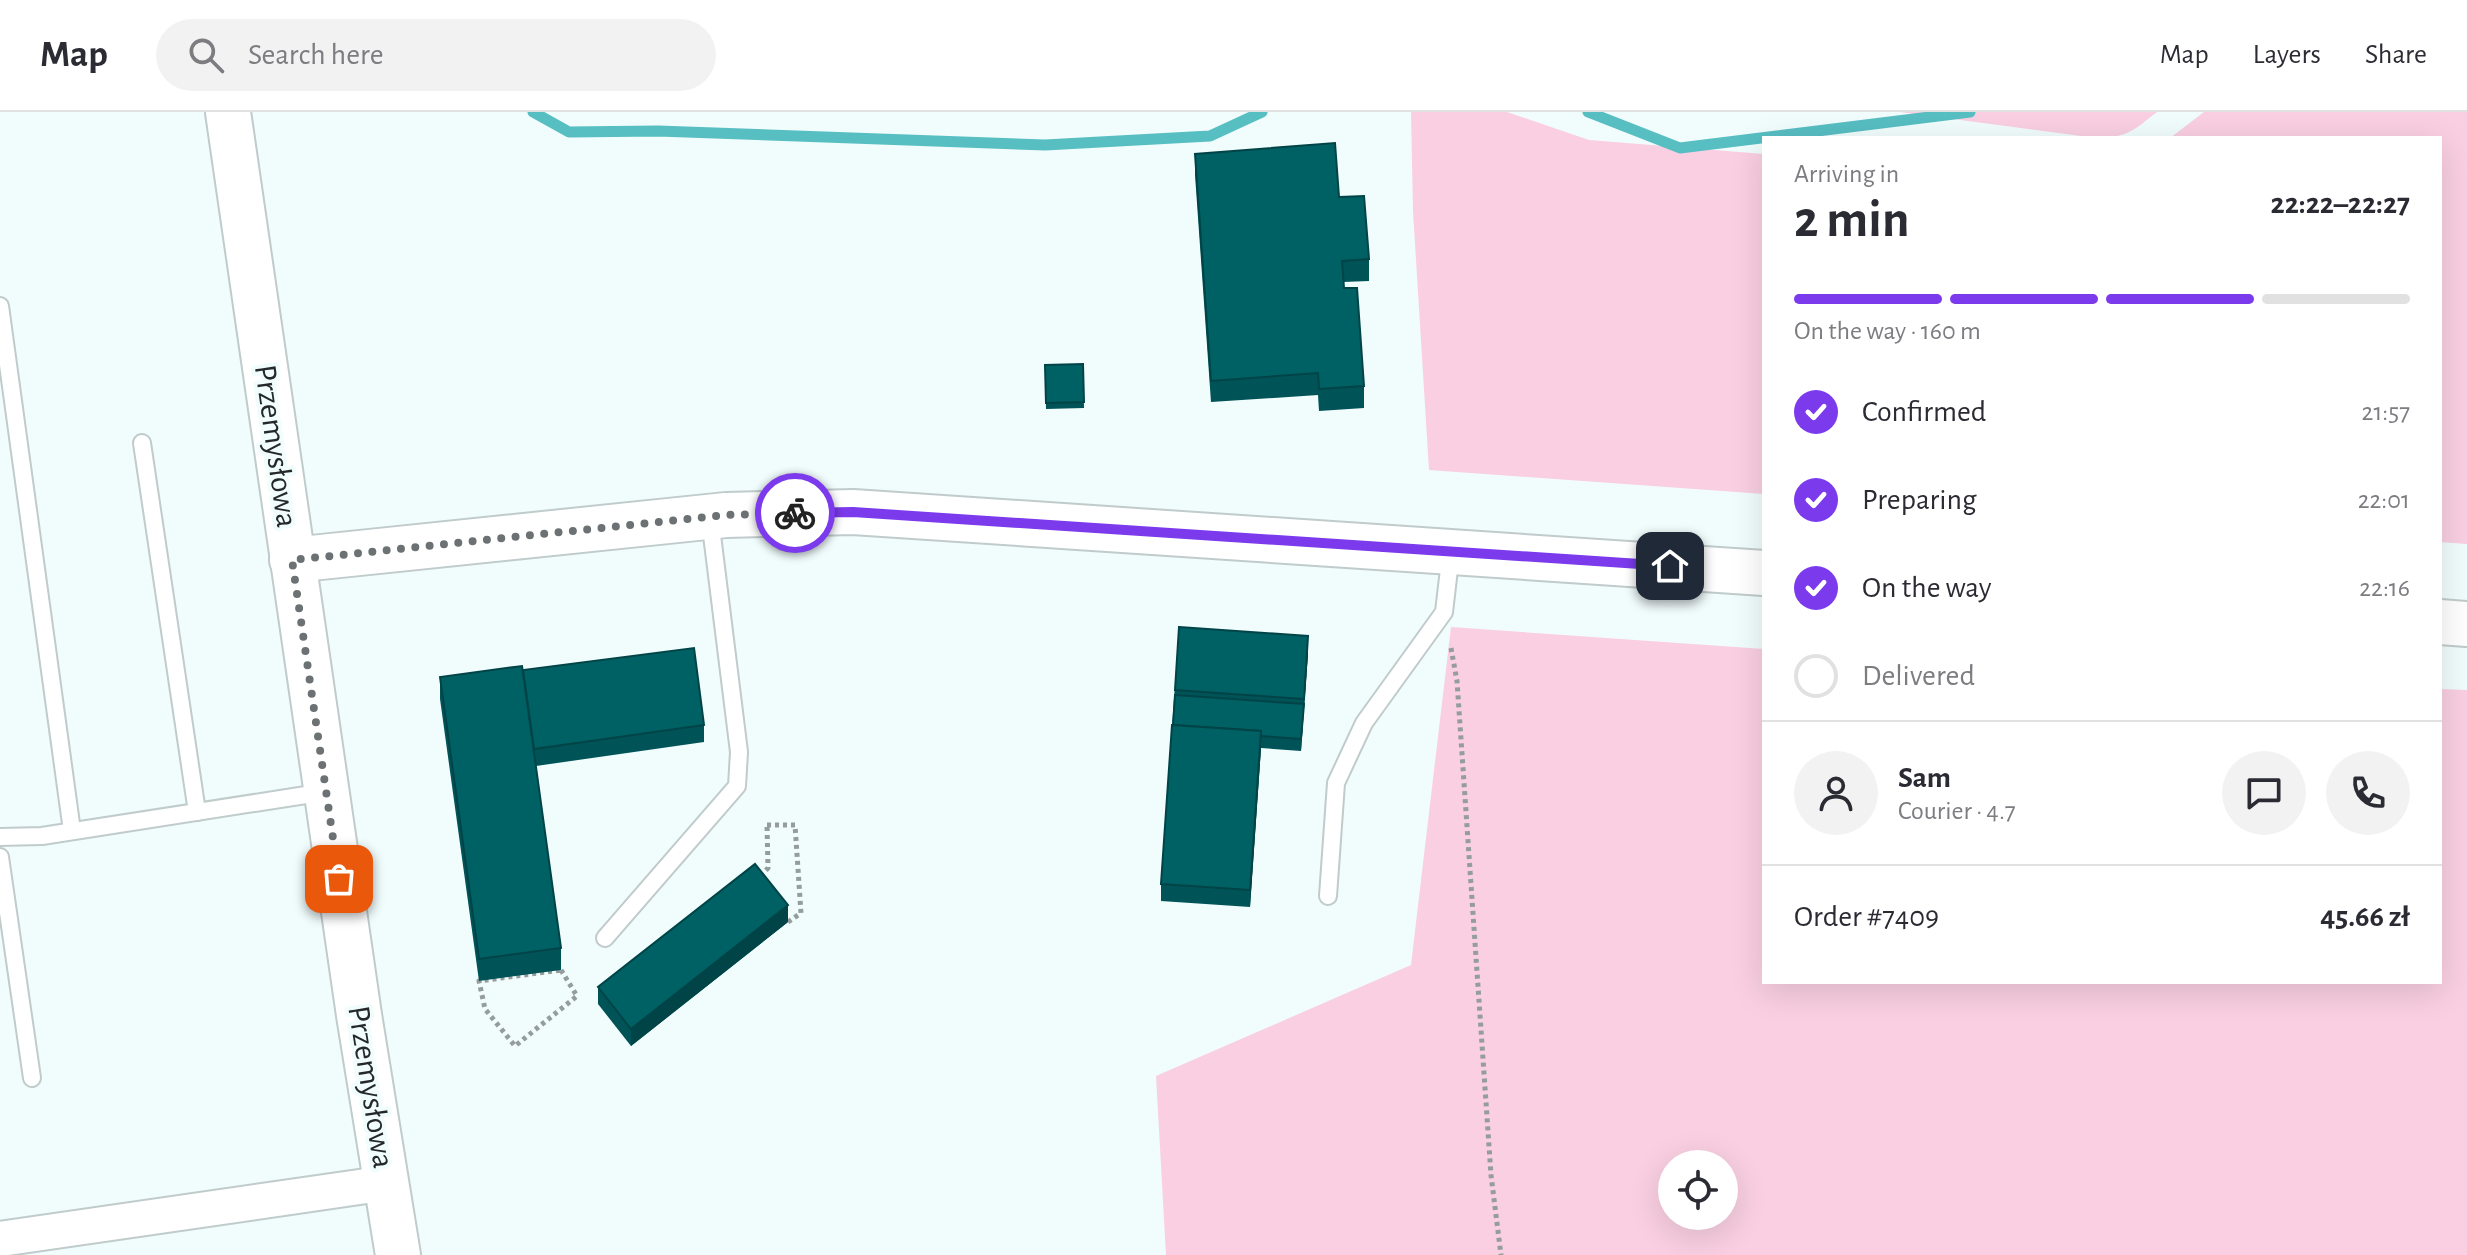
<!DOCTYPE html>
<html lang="en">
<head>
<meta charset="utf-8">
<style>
	body { margin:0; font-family:"Alegreya Sans",sans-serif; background:#f2f2f3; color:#2b2b33; height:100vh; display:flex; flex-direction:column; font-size:30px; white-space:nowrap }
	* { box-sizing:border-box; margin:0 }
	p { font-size:26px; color:#7c7c81 }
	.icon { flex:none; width:44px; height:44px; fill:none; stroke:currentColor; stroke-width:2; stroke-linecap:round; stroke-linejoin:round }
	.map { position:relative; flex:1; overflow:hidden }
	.drawer { position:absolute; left:1762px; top:24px; width:680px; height:848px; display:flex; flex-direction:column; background:#fff; border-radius:0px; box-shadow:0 8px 32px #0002 }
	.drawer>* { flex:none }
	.buttons { position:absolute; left:1658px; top:1038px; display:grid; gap:16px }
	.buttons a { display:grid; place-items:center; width:80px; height:80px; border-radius:50%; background:#fff; box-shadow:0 8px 32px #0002; font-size:40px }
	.pin { position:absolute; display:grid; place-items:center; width:68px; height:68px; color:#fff; margin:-34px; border-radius:16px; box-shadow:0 4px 12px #0006 }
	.courier { position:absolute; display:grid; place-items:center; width:80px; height:80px; margin:-40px; border:6px solid #7c3aed; border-radius:50%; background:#fff; color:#222; box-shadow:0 2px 10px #0007 }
	.overview em { font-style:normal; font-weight:600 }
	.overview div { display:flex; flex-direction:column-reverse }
	.overview { display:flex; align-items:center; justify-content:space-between; height:136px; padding:0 32px }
	h1 { font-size:52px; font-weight:600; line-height:60px }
	.bar { display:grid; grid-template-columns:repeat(4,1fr); gap:12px 8px; align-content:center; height:96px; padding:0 32px }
	.bar i { height:10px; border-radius:6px; background:#e1e1e2 }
	.bar .on { background:#7c3aed }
	.bar p { grid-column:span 4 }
	.line { display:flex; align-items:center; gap:20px; padding:0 32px; border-top:2px solid #e1e1e2 }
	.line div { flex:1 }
	.round { display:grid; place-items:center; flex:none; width:84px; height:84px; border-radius:42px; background:#f2f2f3 }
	ol { padding:0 32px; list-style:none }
	li { display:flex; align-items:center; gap:24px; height:88px }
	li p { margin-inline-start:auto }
	li .icon { padding:8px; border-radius:50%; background:#7c3aed; color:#fff; stroke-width:4 }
	li:last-child { color:#7c7c81 }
	li i { width:44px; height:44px; border:4px solid #e1e1e2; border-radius:50% }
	header { display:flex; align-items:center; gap:48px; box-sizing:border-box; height:112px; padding:0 40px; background:#fff; border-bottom:2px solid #e1e1e2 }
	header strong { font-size:38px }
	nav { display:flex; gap:44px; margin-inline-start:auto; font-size:28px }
	.search { width:560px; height:72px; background:#f2f2f3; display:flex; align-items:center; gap:20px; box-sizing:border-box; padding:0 28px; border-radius:44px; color:#7c7c81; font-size:30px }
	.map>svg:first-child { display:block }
	.green { fill:#f9cfe1; fill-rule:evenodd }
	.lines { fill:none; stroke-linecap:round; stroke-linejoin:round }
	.stream { stroke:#57bec2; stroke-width:11 }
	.lane-casing { stroke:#c0cbcb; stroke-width:20 }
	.street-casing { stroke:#c0cbcb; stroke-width:38 }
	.secondary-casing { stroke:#c0cbcb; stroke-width:48 }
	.path { stroke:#949c9c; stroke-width:5; stroke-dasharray:4 4; stroke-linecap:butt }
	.lane { stroke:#fff; stroke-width:16 }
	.street { stroke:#fff; stroke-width:34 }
	.secondary { stroke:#fff; stroke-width:44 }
	.wall { fill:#005357 }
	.shaded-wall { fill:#004447 }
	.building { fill:#006165; stroke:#004447; stroke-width:2 }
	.done { stroke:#6c7273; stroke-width:8; stroke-dasharray:0 14.4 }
	.route { stroke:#7c3aed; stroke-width:10 }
	.labels { text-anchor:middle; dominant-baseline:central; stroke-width:8; stroke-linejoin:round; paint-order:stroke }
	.street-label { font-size:32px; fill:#242828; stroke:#f1fcfd }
</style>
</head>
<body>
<header>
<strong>Map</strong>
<div class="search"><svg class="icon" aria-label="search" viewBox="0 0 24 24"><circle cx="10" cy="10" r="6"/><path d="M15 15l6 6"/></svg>Search here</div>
<nav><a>Map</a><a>Layers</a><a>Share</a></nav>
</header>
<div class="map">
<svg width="2467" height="1143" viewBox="0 0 2467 1143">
	<rect width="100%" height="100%" fill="#f1fcfd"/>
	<g class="green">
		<path d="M1411,0H1507L1589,28L1764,42V382L1429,358L1413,99Z"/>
		<path d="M1900,0H2157C2134,18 2127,26 2096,26Z"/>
		<path d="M2204,0H2467V432L2440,430V26H2170Z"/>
		<path d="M1451,515L1764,537V870H2440V577L2467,578V1143H1166L1156,964L1411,853ZM1672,1052H1724V1104H1672Z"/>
	</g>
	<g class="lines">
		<g class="stream">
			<path d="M533,0L569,20L658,19L1045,33L1210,24L1262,0"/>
			<path d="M1588,0L1680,36L1970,0"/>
		</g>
		<g class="lane-casing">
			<g id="lane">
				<path d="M0,194L72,719"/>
				<path d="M142,331L197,700"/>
				<path d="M0,725L42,724L325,680"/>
				<path d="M0,745L32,966"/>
				<path d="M1328,784L1336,671L1364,611L1444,500L1451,440"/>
				<path d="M605,826L737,674L739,640L710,407"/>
			</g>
		</g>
		<g class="street-casing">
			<path id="street" d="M0,1127L387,1071"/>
		</g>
		<g class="secondary-casing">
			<g id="secondary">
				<path d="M228,0L359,903L398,1143"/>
				<path d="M292,448L726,403L853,400L1764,461"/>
				<path d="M2440,510L2467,512"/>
			</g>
		</g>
		<g class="path">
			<path d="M1451,536L1457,569L1491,1063L1501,1143"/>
			<path d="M767,713H795L801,801L788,810L755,769L768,756Z"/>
			<path d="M561,858L577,884L515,934L485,897L479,869Z"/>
		</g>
		<use href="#lane" class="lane"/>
		<use href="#street" class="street"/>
		<use href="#secondary" class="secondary"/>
	</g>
	<g class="wall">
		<path d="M1195,42L1339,85L1369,147V169L1343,170L1364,274V296L1319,299L1318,283L1211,290L1195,63Z"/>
		<path d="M1083,252L1084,296L1046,297L1045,253Z"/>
		<path d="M1179,515L1308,541L1301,639L1261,636L1250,795L1161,789V772Z"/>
		<path d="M440,565L704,613V630L536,654L561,836V858L479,869L440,587Z"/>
		<path d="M788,810L631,934L598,892V875Z"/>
	</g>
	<g class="shaded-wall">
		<path d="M1308,524V541L1301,639V627Z"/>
		<path d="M1261,619V636L1250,795V778Z"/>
		<path d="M788,793V810L631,934V917Z"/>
	</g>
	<g class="building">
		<path d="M1335,31L1339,85L1364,84L1369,147L1342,149L1344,176H1357L1364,274L1319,277L1318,261L1211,269L1195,42Z"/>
		<path d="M1083,252L1084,290L1046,291L1045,253Z"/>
		<path d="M1179,515L1308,524L1304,587L1175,578Z"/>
		<path d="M694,536L704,613L534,637L523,558Z"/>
		<path d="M522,554L561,836L479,847L440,565Z"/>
		<path d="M1175,583L1304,592L1301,627L1261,624V619L1173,613Z"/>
		<path d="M1172,613L1261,619L1250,778L1161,772Z"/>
		<path d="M755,752L788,793L631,917L598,875Z"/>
	</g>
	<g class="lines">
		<path class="done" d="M339,767L292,448L726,403L795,401"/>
		<path class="route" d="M795,401L853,400L1670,454"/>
	</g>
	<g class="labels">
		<g class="street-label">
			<text transform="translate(276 334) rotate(82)">Przemysłowa</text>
			<text transform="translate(371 975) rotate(81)">Przemysłowa</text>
		</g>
	</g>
</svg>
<div class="buttons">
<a><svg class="icon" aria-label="locate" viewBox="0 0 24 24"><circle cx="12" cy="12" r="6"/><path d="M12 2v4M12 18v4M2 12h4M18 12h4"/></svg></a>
</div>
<div class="pin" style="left:339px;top:767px;background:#ea580c"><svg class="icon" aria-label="bag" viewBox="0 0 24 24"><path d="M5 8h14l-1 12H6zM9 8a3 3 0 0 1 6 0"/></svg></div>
<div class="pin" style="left:1670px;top:454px;background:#1f2937"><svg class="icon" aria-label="home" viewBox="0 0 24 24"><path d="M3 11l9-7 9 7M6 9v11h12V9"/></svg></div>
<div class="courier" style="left:795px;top:401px"><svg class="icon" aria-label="bike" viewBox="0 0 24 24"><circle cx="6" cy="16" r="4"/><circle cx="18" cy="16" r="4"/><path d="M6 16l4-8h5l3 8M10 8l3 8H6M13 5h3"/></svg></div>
<section class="drawer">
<div class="overview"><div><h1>2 min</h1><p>Arriving in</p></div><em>22:22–22:27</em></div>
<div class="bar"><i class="on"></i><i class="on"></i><i class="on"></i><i></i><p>On the way · 160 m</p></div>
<ol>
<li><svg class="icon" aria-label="check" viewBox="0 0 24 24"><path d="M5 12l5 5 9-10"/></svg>Confirmed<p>21:57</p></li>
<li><svg class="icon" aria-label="check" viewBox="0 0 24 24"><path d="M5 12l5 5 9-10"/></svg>Preparing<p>22:01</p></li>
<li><svg class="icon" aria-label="check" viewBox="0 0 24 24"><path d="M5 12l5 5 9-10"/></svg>On the way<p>22:16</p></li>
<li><i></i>Delivered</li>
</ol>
<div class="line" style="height:144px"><a class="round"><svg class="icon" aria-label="person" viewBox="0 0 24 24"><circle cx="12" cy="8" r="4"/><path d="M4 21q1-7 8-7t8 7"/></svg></a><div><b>Sam</b><p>Courier · 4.7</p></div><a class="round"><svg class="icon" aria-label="chat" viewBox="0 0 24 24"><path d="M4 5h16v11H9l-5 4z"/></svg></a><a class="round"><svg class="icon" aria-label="phone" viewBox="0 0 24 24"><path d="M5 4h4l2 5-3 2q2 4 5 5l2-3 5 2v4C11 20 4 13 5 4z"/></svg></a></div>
<div class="line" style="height:104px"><div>Order #7409</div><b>45.66 zł</b></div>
</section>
</div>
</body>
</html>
